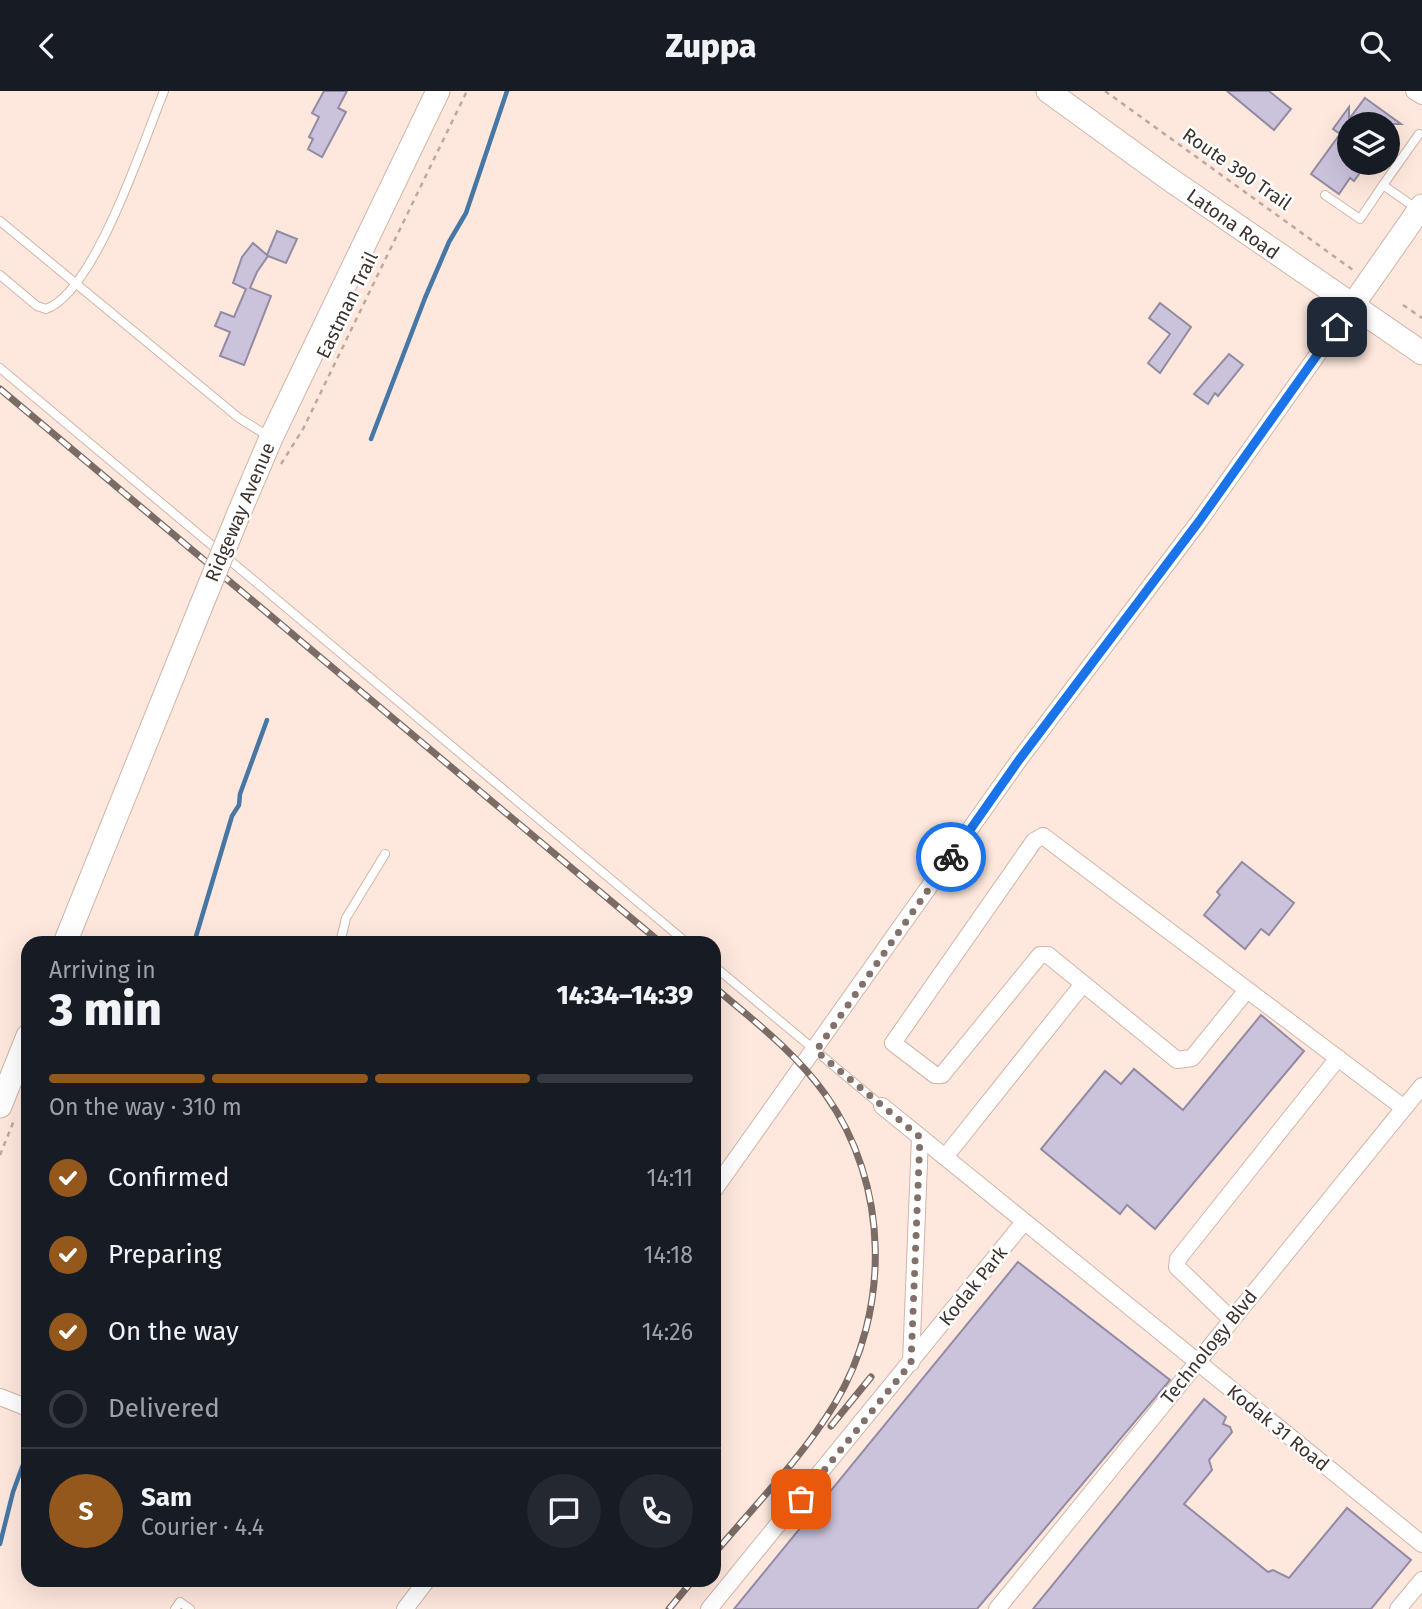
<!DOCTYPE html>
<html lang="en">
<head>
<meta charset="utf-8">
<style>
	body { margin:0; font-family:"Fira Sans",sans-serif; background:#242831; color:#f1f3f6; height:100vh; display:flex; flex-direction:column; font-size:26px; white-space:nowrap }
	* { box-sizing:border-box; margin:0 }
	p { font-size:23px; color:#9ea1a6 }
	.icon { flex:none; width:38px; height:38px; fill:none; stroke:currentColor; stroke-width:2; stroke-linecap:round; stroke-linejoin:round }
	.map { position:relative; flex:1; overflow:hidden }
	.drawer { position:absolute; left:21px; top:845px; width:700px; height:651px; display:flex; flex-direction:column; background:#171b24; border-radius:21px; box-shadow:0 7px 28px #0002 }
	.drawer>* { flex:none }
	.buttons { position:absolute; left:1337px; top:21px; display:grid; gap:14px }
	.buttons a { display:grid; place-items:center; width:63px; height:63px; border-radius:50%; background:#171b24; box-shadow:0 7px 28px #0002; font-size:35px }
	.pin { position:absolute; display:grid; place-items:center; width:60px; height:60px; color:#fff; margin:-30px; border-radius:14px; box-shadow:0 4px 10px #0006 }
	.courier { position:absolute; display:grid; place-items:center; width:70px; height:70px; margin:-35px; border:5px solid #1a73e8; border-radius:50%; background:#fff; color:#222; box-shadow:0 2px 9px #0007 }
	.overview em { font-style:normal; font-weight:800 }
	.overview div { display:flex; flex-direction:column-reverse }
	.overview { display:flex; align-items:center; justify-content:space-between; height:119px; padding:0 28px }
	h1 { font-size:46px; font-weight:800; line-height:52px }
	.bar { display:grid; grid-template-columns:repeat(4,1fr); gap:10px 7px; align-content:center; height:84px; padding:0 28px }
	.bar i { height:9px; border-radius:5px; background:#363941 }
	.bar .active { background:#95581c }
	.bar p { grid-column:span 4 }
	.line { display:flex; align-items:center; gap:18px; padding:0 28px; border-top:2px solid #363941 }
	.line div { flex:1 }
	.round { display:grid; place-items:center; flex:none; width:74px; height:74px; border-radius:37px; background:#242831 }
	ol { padding:0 28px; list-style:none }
	li { display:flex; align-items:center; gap:21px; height:77px }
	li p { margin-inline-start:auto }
	li .icon { padding:7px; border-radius:50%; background:#95581c; color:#fff; stroke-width:4 }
	li:last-child { color:#9ea1a6 }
	li i { width:38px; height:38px; border:4px solid #363941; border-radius:50% }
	header { display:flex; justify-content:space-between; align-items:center; height:91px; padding:0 28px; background:#171b24; font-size:32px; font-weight:800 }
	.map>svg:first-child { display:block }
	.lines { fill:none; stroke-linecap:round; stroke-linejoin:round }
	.stream { stroke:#4677a5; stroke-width:4.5 }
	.building { fill:#cbc2dc; stroke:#938ba3; stroke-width:2 }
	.lane-casing { stroke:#d1b5a8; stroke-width:10 }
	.street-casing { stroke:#d1b5a8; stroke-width:18 }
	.secondary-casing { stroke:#d1b5a8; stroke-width:25 }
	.path { stroke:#bca9a0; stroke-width:2.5; stroke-dasharray:5 5; stroke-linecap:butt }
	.lane { stroke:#fff; stroke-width:8 }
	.street { stroke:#fff; stroke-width:16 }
	.secondary { stroke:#fff; stroke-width:23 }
	.rail-casing { stroke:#7b6c65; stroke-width:7 }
	.rail { stroke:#fff; stroke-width:4.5; stroke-dasharray:13; stroke-linecap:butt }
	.secondary-bridge-casing { stroke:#d1b5a8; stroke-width:25; stroke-linecap:butt }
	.secondary-bridge { stroke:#fff; stroke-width:23 }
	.done { stroke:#81716a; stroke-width:7; stroke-dasharray:0 12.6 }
	.route { stroke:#1a73e8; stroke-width:9 }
	.labels { text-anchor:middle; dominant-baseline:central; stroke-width:5; stroke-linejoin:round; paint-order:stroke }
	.street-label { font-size:19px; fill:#3d322d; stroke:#fff }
</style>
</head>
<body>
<header><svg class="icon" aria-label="back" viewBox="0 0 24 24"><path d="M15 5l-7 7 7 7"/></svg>Zuppa<svg class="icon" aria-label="search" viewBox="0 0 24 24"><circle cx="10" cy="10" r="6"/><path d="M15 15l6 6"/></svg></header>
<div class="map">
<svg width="1422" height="1518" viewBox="0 0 1422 1518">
	<rect width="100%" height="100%" fill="#fee7dc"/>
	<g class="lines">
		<g class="stream">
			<path d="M371,348L425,207L449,151L466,122L507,0"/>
			<path d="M194,852L232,725L239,714L240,703L267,629"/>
			<path d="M0,1453L13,1401L28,1360"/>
		</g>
	</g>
	<g class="building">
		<path d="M324,0H347L338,17L346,21L322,66L308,58L313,48L309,46L319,26L312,22Z"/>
		<path d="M1227,0H1269L1291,18L1274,39Z"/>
		<path d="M1365,7L1401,33H1349V72H1367L1354,90L1350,87L1339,103L1311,83L1340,43L1333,38L1349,16V28Z"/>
		<path d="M277,140L297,148L286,172L268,165L257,181L250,197L271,205L244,274L220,265L230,241L215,235L221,221L234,226L246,198L233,192L242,166L253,152L267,164Z"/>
		<path d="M1160,212L1191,236L1160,282L1148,272L1170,243L1149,227Z"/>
		<path d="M1229,263L1243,274L1218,305L1215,302L1208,313L1194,303Z"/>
		<path d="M1242,771L1294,812L1269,844L1261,838L1245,858L1204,824L1220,804L1217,801Z"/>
		<path d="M1261,924L1304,960L1155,1138L1127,1114L1120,1123L1041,1058L1105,980L1121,993L1134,978L1183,1019Z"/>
		<path d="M1018,1171L1170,1289L977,1518H734Z"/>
		<path d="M1204,1308L1226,1326L1223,1333L1230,1336L1232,1341L1209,1369L1212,1379L1184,1413L1268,1481L1273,1479L1289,1487L1347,1417L1411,1469L1371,1518H1033Z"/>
	</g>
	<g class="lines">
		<g class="lane-casing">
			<g id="lane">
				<path d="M1383,94L1419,43"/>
				<path d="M1325,104L1360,128L1383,94L1417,118"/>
				<path d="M0,130L239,327L268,345"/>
				<path d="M0,184L37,215L46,218C95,201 144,49 164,0"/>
				<path d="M0,277L687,852"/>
				<path d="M340,852L346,827L385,763"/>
				<path d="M714,875L882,1015"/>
				<path d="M175,1518L180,1511L190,1518"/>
			</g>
		</g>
		<g class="street-casing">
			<g id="street">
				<path d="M1414,0L1422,5"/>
				<path d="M1247,899L1192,967L1177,969L1048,864H1040L942,984H935L893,952L1034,750L1043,745L1404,1017"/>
				<path d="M882,1015L1422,1453"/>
				<path d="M945,1066L1083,893"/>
				<path d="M714,1099L1019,669L1200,429L1352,215"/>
				<path d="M1231,1228L1177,1176L1178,1168L1338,967"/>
				<path d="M911,1272L920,1046"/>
				<path d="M0,1306L28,1317"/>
				<path d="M405,1518L427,1489"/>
				<path d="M709,1518L1024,1131"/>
				<path d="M997,1518L1422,995"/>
				<path d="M1398,1518L1422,1489"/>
			</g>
		</g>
		<g class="secondary-casing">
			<g id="secondary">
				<path d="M1048,0L1165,85L1422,262"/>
				<path d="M1352,215L1422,115"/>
				<path d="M239,422L271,347L438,0"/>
				<path d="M65,852L201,515"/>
				<path d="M0,1015L28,945"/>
			</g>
		</g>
		<g class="path">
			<path d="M1105,0L1353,179"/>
			<path d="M1403,214L1422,227"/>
			<path d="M281,373L303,338L467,0"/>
			<path d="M0,1064L15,1027"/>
		</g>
		<use href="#lane" class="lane"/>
		<use href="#street" class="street"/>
		<use href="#secondary" class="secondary"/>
		<g class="rail-casing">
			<g id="rail">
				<path d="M0,298L661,852"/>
				<path d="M714,896C753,929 795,961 825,1003C890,1093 891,1221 834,1314C801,1368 754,1415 714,1463"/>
				<path d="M831,1335L871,1286"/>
				<path d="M669,1518L693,1489"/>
			</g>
		</g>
		<use href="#rail" class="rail"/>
		<g class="secondary-bridge-casing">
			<path id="secondary-bridge" d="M201,515L239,422"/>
		</g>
		<use href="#secondary-bridge" class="secondary-bridge"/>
	</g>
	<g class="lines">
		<path class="done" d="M801,1408L911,1272L920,1046L816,960L951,766"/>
		<path class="route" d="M951,766L1019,669L1200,429L1337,236"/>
	</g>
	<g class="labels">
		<g class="street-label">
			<text transform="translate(1237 78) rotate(35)">Route 390 Trail</text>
			<text transform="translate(1233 133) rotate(35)">Latona Road</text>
			<text transform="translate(347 214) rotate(-64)">Eastman Trail</text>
			<text transform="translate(240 421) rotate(-67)">Ridgeway Avenue</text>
			<text transform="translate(973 1195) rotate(-51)">Kodak Park</text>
			<text transform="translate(1209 1256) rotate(-51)">Technology Blvd</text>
			<text transform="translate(1278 1337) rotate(39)">Kodak 31 Road</text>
		</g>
	</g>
</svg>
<div class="buttons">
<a><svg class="icon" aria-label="layers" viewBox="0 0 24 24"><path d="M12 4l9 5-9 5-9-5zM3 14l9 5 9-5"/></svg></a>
</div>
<div class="pin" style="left:801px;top:1408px;background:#ea580c"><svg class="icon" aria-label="bag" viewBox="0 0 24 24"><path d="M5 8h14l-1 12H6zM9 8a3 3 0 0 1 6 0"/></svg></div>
<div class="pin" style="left:1337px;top:236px;background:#1f2937"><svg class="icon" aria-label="home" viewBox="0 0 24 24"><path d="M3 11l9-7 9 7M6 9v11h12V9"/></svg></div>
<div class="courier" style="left:951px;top:766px"><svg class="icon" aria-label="bike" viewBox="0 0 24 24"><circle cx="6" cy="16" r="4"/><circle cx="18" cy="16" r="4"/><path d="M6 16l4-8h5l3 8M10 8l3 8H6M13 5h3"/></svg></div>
<section class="drawer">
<div class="overview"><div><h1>3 min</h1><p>Arriving in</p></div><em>14:34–14:39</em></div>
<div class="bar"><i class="active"></i><i class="active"></i><i class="active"></i><i></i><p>On the way · 310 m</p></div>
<ol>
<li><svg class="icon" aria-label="check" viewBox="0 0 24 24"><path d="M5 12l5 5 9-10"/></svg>Confirmed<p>14:11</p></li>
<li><svg class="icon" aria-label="check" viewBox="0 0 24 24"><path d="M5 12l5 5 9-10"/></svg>Preparing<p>14:18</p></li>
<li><svg class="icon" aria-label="check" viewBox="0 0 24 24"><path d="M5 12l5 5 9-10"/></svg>On the way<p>14:26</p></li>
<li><i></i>Delivered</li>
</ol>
<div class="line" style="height:126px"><b class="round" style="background:#95581c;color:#fff">S</b><div><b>Sam</b><p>Courier · 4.4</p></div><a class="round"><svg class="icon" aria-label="chat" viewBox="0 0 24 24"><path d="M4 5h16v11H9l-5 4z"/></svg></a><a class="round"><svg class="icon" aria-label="phone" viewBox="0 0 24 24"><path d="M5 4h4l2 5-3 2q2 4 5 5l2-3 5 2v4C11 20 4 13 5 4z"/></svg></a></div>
</section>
</div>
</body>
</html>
